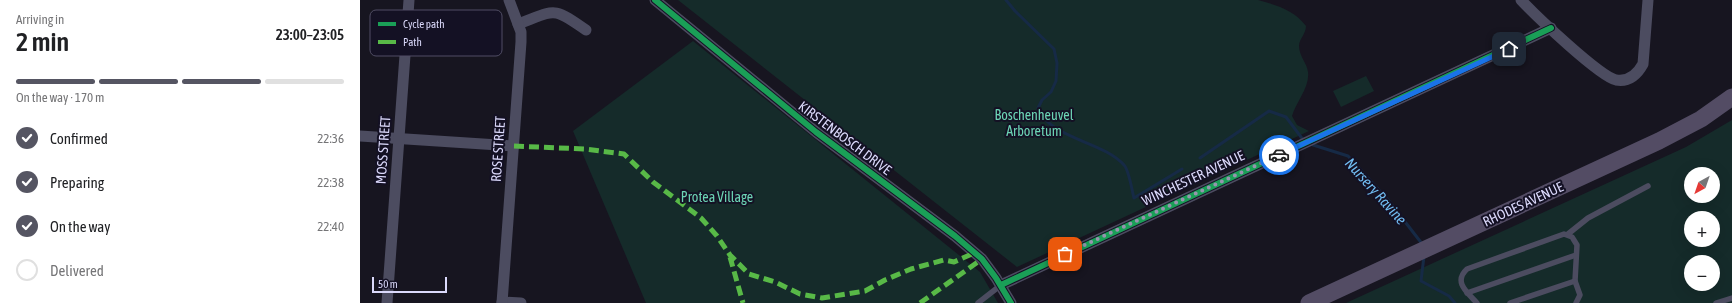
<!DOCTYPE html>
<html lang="en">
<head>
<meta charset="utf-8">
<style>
	body { margin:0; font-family:"Asap Condensed",sans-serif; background:#f6f6f6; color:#202124; height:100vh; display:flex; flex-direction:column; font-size:15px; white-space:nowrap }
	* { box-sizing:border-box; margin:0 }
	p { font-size:13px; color:#757577 }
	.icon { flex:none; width:22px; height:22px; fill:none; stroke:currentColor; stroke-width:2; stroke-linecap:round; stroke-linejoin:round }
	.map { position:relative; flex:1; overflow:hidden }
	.side { display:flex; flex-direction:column; background:#fff; width:360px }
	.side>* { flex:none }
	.needle { width:26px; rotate:220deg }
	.fabs { position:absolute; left:1324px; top:167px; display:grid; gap:8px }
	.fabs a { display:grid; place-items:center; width:36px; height:36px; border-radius:50%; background:#fff; box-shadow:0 4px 16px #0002; font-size:20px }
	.scale { position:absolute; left:12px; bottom:10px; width:75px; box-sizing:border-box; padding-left:4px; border:2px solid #dbd9fb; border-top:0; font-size:11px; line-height:14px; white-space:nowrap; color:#dbd9fb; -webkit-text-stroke:3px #141124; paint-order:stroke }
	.pin { position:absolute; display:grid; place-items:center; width:34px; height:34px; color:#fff; margin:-17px; border-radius:8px; box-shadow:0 2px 6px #0006 }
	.courier { position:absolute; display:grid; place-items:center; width:40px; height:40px; margin:-20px; border:3px solid #1a73e8; border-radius:50%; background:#fff; color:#222; box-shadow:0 1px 5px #0007 }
	.summary em { font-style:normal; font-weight:600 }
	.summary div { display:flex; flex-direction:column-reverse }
	.summary { display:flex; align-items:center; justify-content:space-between; height:68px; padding:0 16px }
	h1 { font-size:26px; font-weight:600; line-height:30px }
	.bar { display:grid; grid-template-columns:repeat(4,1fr); gap:6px 4px; align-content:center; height:48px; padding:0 16px }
	.bar i { height:5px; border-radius:3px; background:#e0e0e0 }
	.bar .selected { background:#555562 }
	.bar p { grid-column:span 4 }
	ol { padding:0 16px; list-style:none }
	li { display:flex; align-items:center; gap:12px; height:44px }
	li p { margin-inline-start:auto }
	li .icon { padding:4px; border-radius:50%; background:#555562; color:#fff; stroke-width:4 }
	li:last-child { color:#757577 }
	li i { width:22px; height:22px; border:2px solid #e0e0e0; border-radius:50% }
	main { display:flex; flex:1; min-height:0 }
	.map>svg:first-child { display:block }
	.green { fill:#152b2a; fill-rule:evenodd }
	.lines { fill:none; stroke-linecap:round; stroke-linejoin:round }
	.stream { stroke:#162a46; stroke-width:3 }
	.lane { stroke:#4c4c60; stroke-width:5.5 }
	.street { stroke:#4c4c60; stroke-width:11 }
	.primary { stroke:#534c64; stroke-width:17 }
	.quiet { stroke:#58b947; stroke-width:5; stroke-dasharray:10 5; stroke-linecap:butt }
	.cycleway-casing { stroke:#141124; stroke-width:8 }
	.cycleway { stroke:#1a9f57; stroke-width:6 }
	.done { stroke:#9694ae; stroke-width:4; stroke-dasharray:0 7.2 }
	.route { stroke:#1a73e8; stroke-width:5 }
	.labels { text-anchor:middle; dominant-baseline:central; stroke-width:4; stroke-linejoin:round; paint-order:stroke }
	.park-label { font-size:14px; fill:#6cd4b5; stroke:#141124 }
	.street-label { font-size:14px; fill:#dbd9fb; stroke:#141124 }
	.water-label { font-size:15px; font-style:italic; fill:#71bcf1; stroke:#141124 }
	.key { fill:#141124; stroke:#504d64; stroke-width:1 }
	.key-label { font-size:11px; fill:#dbd9fb }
</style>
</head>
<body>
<main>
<section class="side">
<div class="summary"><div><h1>2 min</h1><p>Arriving in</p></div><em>23:00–23:05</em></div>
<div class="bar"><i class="selected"></i><i class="selected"></i><i class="selected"></i><i></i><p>On the way · 170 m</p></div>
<ol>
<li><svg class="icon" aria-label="check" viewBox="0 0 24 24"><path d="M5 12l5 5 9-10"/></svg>Confirmed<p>22:36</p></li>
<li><svg class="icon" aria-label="check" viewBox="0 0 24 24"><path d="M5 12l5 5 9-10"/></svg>Preparing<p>22:38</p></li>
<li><svg class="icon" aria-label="check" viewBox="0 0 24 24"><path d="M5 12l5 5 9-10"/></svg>On the way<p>22:40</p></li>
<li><i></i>Delivered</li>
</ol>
</section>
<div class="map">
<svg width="1372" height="303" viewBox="0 0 1372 303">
	<rect width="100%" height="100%" fill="#171520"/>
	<g class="green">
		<path d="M318,0H898C916,5 934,10 946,26C946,34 939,39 939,46C939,56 947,63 948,72C950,87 936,102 932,116L937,125L949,131L657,267Z"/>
		<path d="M333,41L620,272L638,303H286L213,131Z"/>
		<path d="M1006,76L1014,91L981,107L973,91Z"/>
		<path d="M1372,120V303H986L1326,147ZM1331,174H1353V196H1331ZM1331,218H1353V240H1331ZM1331,262H1353V284H1331Z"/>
	</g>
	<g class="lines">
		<g class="stream">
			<path d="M646,0L655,11L694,49L697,63L696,81L691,92L682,100L678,108C690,139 743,141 764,165C769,170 772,191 774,198L822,169"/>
			<path d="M950,144L988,156L1029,201L1063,245"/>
			<path d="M840,158L909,111L926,117L944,141"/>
			<path d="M1064,256L1061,281L1089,296L1095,303"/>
		</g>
		<g class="lane">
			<path d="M1208,234L1228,218L1288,186"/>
			<path d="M1107,293L1216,255"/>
			<path d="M618,303L641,285"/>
			<path d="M1117,303C1107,292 1093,282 1107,269L1204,234L1212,237L1217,245L1215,281L1220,295L1216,303"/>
			<path d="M1150,303L1215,281"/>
			<path d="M1356,303L1372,298"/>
		</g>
		<g class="street">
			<path d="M295,0L456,132L595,236L622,259L636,278L651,303"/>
			<path d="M1161,0C1175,15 1239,76 1256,80C1268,82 1277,75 1283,64L1288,0"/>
			<path d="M158,24C196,10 192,6 226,30"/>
			<path d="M0,136L154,146"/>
			<path d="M641,285L1191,28"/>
			<path d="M142,302L161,303"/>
			<path d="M27,303L49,0"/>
			<path d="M142,303L161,42V32L149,0"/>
		</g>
		<path class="primary" d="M949,303L1299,141L1341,119L1372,97"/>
		<g class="quiet">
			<path d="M154,146L225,149L264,154L293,182L341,218L357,236L370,255L389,274L415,282L440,294L462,298L505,291L525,280L551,269L584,260L594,262L614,253"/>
			<path d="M370,257L383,303"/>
			<path d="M560,303L622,259"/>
		</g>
		<g class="cycleway-casing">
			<g id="cycleway">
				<path d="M295,0L456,132L595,236L622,259L636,278L651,303"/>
				<path d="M641,285L1191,28"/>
			</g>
		</g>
		<use href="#cycleway" class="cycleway"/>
	</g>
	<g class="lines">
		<path class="done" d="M705,254L919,155"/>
		<path class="route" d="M919,155L1149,49"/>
	</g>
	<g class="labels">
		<g class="park-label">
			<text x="674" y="115">Boschenheuvel<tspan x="674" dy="16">Arboretum</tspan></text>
			<text x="357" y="197">Protea Village</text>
		</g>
		<g class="street-label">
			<text transform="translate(485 138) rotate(37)">KIRSTENBOSCH DRIVE</text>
			<text transform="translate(138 149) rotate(-86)">ROSE STREET</text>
			<text transform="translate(23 150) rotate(-86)">MOSS STREET</text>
			<text transform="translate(833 178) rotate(-25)">WINCHESTER AVENUE</text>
			<text transform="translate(1163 204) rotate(-25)">RHODES AVENUE</text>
		</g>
		<g class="water-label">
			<text transform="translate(1016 191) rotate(48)">Nursery Ravine</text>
		</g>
	</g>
	<rect x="10" y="10" width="132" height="46" rx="6" class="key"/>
	<rect x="18" y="22" width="18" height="4" fill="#1a9f57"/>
	<rect x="18" y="40" width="18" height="4" fill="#58b947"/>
	<g class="key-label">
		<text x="43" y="28">Cycle path</text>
		<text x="43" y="46">Path</text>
	</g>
</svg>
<div class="fabs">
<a><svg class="needle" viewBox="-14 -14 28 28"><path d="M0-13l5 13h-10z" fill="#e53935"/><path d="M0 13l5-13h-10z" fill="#757577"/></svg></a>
<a>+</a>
<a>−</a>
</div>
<div class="scale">50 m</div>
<div class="pin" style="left:705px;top:254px;background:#ea580c"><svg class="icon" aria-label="bag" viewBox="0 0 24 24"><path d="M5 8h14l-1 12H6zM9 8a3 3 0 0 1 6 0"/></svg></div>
<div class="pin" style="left:1149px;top:49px;background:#1f2937"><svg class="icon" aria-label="home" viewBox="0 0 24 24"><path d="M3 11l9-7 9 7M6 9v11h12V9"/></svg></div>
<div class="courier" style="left:919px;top:155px"><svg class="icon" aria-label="car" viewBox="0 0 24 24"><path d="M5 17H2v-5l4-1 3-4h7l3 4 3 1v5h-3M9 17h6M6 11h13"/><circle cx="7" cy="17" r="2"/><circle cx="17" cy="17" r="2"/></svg></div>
</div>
</main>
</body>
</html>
